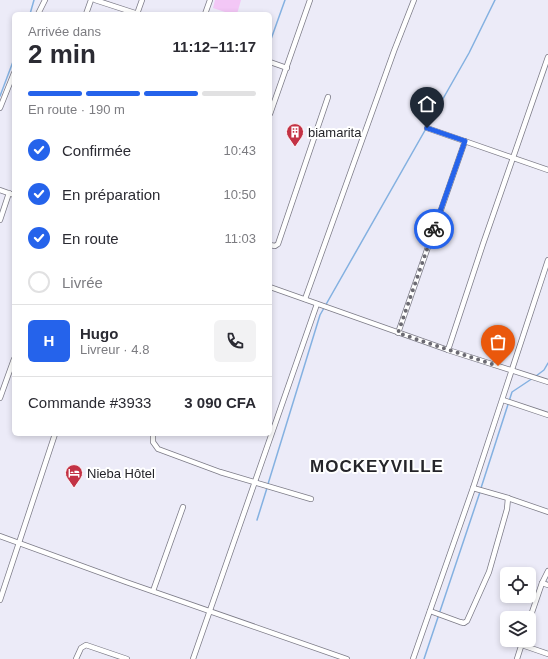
<!DOCTYPE html>
<html lang="fr">
<head>
<meta charset="utf-8">
<style>
	body { margin:0; font-family:Helvetica,sans-serif; background:#f2f2f3; color:#2b2b33; height:100vh; display:flex; flex-direction:column; font-size:15px; white-space:nowrap }
	* { box-sizing:border-box; margin:0 }
	p { font-size:13px; color:#7c7c81 }
	.icon { flex:none; width:22px; height:22px; fill:none; stroke:currentColor; stroke-width:2; stroke-linecap:round; stroke-linejoin:round }
	.map { position:relative; flex:1; overflow:hidden }
	.details { position:absolute; left:12px; top:12px; width:260px; height:424px; display:flex; flex-direction:column; background:#fff; border-radius:6px; box-shadow:0 2px 6px #0003 }
	.details>* { flex:none }
	.controls { position:absolute; left:500px; top:567px; display:grid; gap:8px }
	.controls a { display:grid; place-items:center; width:36px; height:36px; border-radius:6px; background:#fff; box-shadow:0 2px 6px #0003; font-size:20px }
	.pin { position:absolute; display:grid; place-items:center; width:34px; height:34px; color:#fff; margin:-41px -17px; border-radius:50% 50% 50% 0; rotate:-45deg; box-shadow:0 0 4px #0007 }
	.pin .icon { rotate:45deg }
	.courier { position:absolute; display:grid; place-items:center; width:40px; height:40px; margin:-20px; border:3px solid #2563eb; border-radius:50%; background:#fff; color:#222; box-shadow:0 1px 5px #0007 }
	.summary em { font-style:normal; font-weight:700 }
	.summary div { display:flex; flex-direction:column-reverse }
	.summary { display:flex; align-items:center; justify-content:space-between; height:68px; padding:0 16px }
	h1 { font-size:26px; font-weight:700; line-height:30px }
	.bar { display:grid; grid-template-columns:repeat(4,1fr); gap:6px 4px; align-content:center; height:48px; padding:0 16px }
	.bar i { height:5px; border-radius:3px; background:#e1e1e2 }
	.bar .current { background:#2563eb }
	.bar p { grid-column:span 4 }
	.line { display:flex; align-items:center; gap:10px; padding:0 16px; border-top:1px solid #e1e1e2 }
	.line div { flex:1 }
	.round { display:grid; place-items:center; flex:none; width:42px; height:42px; border-radius:6px; background:#f2f2f3 }
	ol { padding:0 16px; list-style:none }
	li { display:flex; align-items:center; gap:12px; height:44px }
	li p { margin-inline-start:auto }
	li .icon { padding:4px; border-radius:50%; background:#2563eb; color:#fff; stroke-width:4 }
	li:last-child { color:#7c7c81 }
	li i { width:22px; height:22px; border:2px solid #e1e1e2; border-radius:50% }
	.map>svg:first-child { display:block }
	.green { fill:#f3c7f6 }
	.lines { fill:none; stroke-linecap:round; stroke-linejoin:round }
	.stream { stroke:#84b1e1; stroke-width:1.5 }
	.street-casing { stroke:#7c7b87; stroke-width:6 }
	.street { stroke:#fff; stroke-width:4.5 }
	.done { stroke:#6b6a72; stroke-width:4; stroke-dasharray:0 7.2 }
	.route { stroke:#2563eb; stroke-width:5 }
	.labels { text-anchor:middle; dominant-baseline:central; stroke-width:4; stroke-linejoin:round; paint-order:stroke }
	.poi-label { font-size:13px; fill:#25252a; stroke:#fff; text-anchor:start }
	.district-label { font-size:17px; font-weight:bold; letter-spacing:1px; fill:#25252a; stroke:#fff }
</style>
</head>
<body>
<div class="map">
<svg width="548" height="659" viewBox="0 0 548 659">
	<rect width="100%" height="100%" fill="#ecebf8"/>
	<path class="green" d="M215,0H241L237,14H231L213,8Z"/>
	<g class="lines">
		<g class="stream">
			<path d="M30,14L34,0"/>
			<path d="M270,42L285,0"/>
			<path d="M0,96L14,59"/>
			<path d="M536,376L544,370L548,363"/>
			<path d="M268,484L320,315L469,53L495,0"/>
			<path d="M481,488L512,392L533,378"/>
			<path d="M257,520L267,488"/>
			<path d="M424,659L480,492"/>
		</g>
		<g class="street-casing">
			<g id="street">
				<path d="M95,0L138,14"/>
				<path d="M38,14L45,0"/>
				<path d="M86,14L91,0"/>
				<path d="M137,14L142,0"/>
				<path d="M205,14L210,0"/>
				<path d="M270,62L287,68"/>
				<path d="M0,108L14,73"/>
				<path d="M270,114L310,0"/>
				<path d="M427,128L548,170"/>
				<path d="M0,190L14,195"/>
				<path d="M0,220L9,193"/>
				<path d="M270,245L275,246L278,244L328,97"/>
				<path d="M270,287L448,350L548,382"/>
				<path d="M305,299L394,51L414,0"/>
				<path d="M398,333L465,141"/>
				<path d="M448,350L483,244L548,57"/>
				<path d="M0,398L14,359"/>
				<path d="M503,400L548,415"/>
				<path d="M153,434V442L158,449L220,472L311,499"/>
				<path d="M473,488L508,498L548,512"/>
				<path d="M0,536L126,582L347,659"/>
				<path d="M542,583L548,585"/>
				<path d="M153,591L183,507"/>
				<path d="M0,600L55,434"/>
				<path d="M430,611L460,622L464,623L467,621L489,572L507,509L508,498"/>
				<path d="M529,621L542,583L548,571"/>
				<path d="M522,645L548,654"/>
				<path d="M76,659L81,648L86,645L127,659"/>
				<path d="M193,659L317,304"/>
				<path d="M413,659L473,488L548,260"/>
				<path d="M517,659L523,640"/>
			</g>
		</g>
		<use href="#street" class="street"/>
	</g>
	<g class="lines">
		<path class="done" d="M434,229L398,333L498,366"/>
		<path class="route" d="M427,128L465,141L434,229"/>
	</g>
	<defs>
		<g id="building-pin" transform="scale(0.9)"><path d="M0 17L-7.5 6A9.5 9.5 0 1 1 7.5 6Z" fill="#c33245" stroke="#fff"/><path d="M-4-6H4V6H1V3H-1V6H-4ZM-2.5-4.3h1.7v1.8h-1.7ZM.8-4.3h1.7v1.8H.8ZM-2.5-1h1.7V.8h-1.7ZM.8-1h1.7V.8H.8Z" fill="#fff"/></g>
		<g id="hotel-pin" transform="scale(0.9)"><path d="M0 17L-7.5 6A9.5 9.5 0 1 1 7.5 6Z" fill="#c33245" stroke="#fff"/><path d="M-6-4.5h1.5V1H6V5H4.5V3h-9V5H-6ZM-4 0a1.8 1.8 0 1 1 3.6 0ZM.5 0V-2.5h3Q6-2.5 6 0Z" fill="#fff"/></g>
	</defs>
	<g fill-rule="evenodd">
		<use href="#building-pin" x="295" y="132"/>
		<use href="#hotel-pin" x="74" y="473"/>
	</g>
	<g class="labels">
		<g class="poi-label">
			<text x="308" y="132">biamarita</text>
			<text x="87" y="473">Nieba Hôtel</text>
		</g>
		<g class="district-label">
			<text x="377" y="466">MOCKEYVILLE</text>
		</g>
	</g>
</svg>
<div class="controls">
<a><svg class="icon" aria-label="locate" viewBox="0 0 24 24"><circle cx="12" cy="12" r="6"/><path d="M12 2v4M12 18v4M2 12h4M18 12h4"/></svg></a>
<a><svg class="icon" aria-label="layers" viewBox="0 0 24 24"><path d="M12 4l9 5-9 5-9-5zM3 14l9 5 9-5"/></svg></a>
</div>
<div class="pin" style="left:498px;top:366px;background:#ea580c"><svg class="icon" aria-label="bag" viewBox="0 0 24 24"><path d="M5 8h14l-1 12H6zM9 8a3 3 0 0 1 6 0"/></svg></div>
<div class="pin" style="left:427px;top:128px;background:#1f2937"><svg class="icon" aria-label="home" viewBox="0 0 24 24"><path d="M3 11l9-7 9 7M6 9v11h12V9"/></svg></div>
<div class="courier" style="left:434px;top:229px"><svg class="icon" aria-label="bike" viewBox="0 0 24 24"><circle cx="6" cy="16" r="4"/><circle cx="18" cy="16" r="4"/><path d="M6 16l4-8h5l3 8M10 8l3 8H6M13 5h3"/></svg></div>
<section class="details">
<div class="summary"><div><h1>2 min</h1><p>Arrivée dans</p></div><em>11:12–11:17</em></div>
<div class="bar"><i class="current"></i><i class="current"></i><i class="current"></i><i></i><p>En route · 190 m</p></div>
<ol>
<li><svg class="icon" aria-label="check" viewBox="0 0 24 24"><path d="M5 12l5 5 9-10"/></svg>Confirmée<p>10:43</p></li>
<li><svg class="icon" aria-label="check" viewBox="0 0 24 24"><path d="M5 12l5 5 9-10"/></svg>En préparation<p>10:50</p></li>
<li><svg class="icon" aria-label="check" viewBox="0 0 24 24"><path d="M5 12l5 5 9-10"/></svg>En route<p>11:03</p></li>
<li><i></i>Livrée</li>
</ol>
<div class="line" style="height:72px"><b class="round" style="background:#2563eb;color:#fff">H</b><div><b>Hugo</b><p>Livreur · 4.8</p></div><a class="round"><svg class="icon" aria-label="phone" viewBox="0 0 24 24"><path d="M5 4h4l2 5-3 2q2 4 5 5l2-3 5 2v4C11 20 4 13 5 4z"/></svg></a></div>
<div class="line" style="height:52px"><div>Commande #3933</div><b>3 090 CFA</b></div>
</section>
</div>
</body>
</html>
